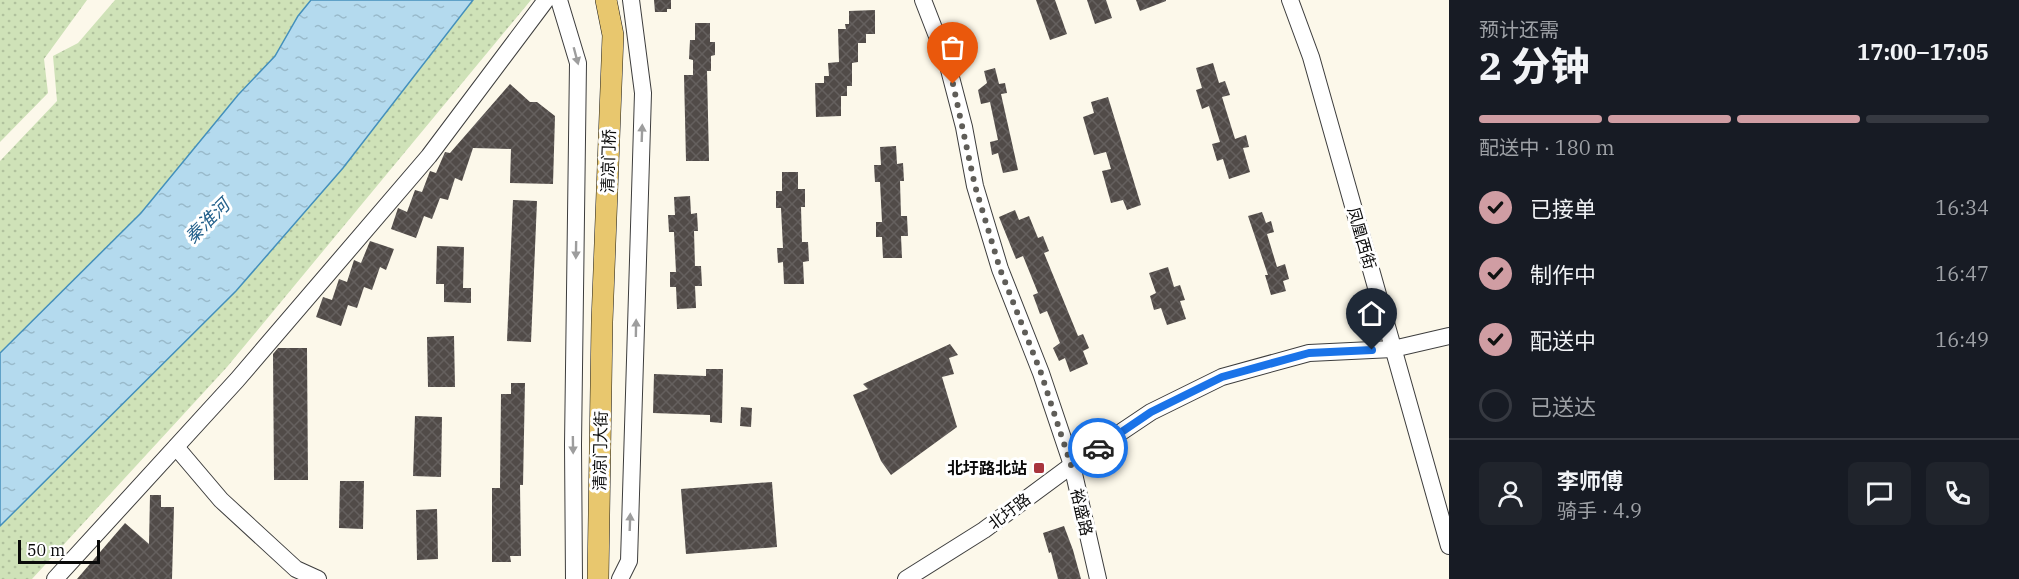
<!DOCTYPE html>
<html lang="zh">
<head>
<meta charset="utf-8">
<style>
	body { margin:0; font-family:"IBM Plex Serif","Noto Sans SC",serif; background:#20242c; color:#f1f3f6; height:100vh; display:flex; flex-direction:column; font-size:22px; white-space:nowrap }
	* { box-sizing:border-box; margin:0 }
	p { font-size:20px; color:#9ea1a6 }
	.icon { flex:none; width:33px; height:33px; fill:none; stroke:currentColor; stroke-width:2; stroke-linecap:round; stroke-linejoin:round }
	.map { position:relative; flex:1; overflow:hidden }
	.drawer { display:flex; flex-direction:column; background:#171b24; width:570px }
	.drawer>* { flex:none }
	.scale { position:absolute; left:18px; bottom:15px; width:82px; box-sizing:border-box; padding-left:6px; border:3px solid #0a0a0a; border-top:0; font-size:16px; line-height:21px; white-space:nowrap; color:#0a0a0a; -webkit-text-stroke:4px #fff; paint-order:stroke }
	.pin { position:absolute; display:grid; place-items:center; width:51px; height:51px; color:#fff; margin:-62px -26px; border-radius:50% 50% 50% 0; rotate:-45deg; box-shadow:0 0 6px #0007 }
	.pin .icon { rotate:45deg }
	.courier { position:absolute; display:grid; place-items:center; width:60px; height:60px; margin:-30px; border:4px solid #1a73e8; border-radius:50%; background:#fff; color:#222; box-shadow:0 2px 8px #0007 }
	.headline em { font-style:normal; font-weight:800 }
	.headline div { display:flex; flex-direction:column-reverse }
	.headline { display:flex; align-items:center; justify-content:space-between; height:102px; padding:0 30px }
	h1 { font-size:39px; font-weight:800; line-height:45px }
	.bar { display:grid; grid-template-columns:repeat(4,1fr); gap:9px 6px; align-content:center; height:72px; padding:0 30px }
	.bar i { height:8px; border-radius:4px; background:#363941 }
	.bar .selected { background:#d09da3 }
	.bar p { grid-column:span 4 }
	.line { display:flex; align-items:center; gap:15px; padding:0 30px; border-top:2px solid #363941 }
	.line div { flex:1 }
	.round { display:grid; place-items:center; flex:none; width:63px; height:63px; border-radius:9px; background:#20242c }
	ol { padding:0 30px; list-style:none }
	li { display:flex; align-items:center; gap:18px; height:66px }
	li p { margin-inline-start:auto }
	li .icon { padding:6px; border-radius:50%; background:#d09da3; color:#111; stroke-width:4 }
	li:last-child { color:#9ea1a6 }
	li i { width:33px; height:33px; border:3px solid #363941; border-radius:50% }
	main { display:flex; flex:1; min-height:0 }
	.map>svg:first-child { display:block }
	.park { fill:url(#park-dots) }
	.water { fill:url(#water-ripples); stroke:#4490bc; stroke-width:1.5 }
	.building { fill:url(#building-cross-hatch) }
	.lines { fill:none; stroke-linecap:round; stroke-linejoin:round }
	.minor-casing { stroke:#3d3d3d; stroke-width:18 }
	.major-casing { stroke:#1b1b1b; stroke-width:22 }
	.minor { stroke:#fff; stroke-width:16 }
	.major { stroke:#e8c76e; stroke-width:21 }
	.oneway { fill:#9d9d9d }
	.done { stroke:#5f5d58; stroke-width:6; stroke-dasharray:0 10.8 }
	.route { stroke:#1a73e8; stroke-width:8 }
	.poi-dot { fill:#a8343d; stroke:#fff; stroke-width:2 }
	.labels { text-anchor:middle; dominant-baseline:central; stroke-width:6; stroke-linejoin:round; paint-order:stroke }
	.street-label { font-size:16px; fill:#0a0a0a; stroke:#fff }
	.poi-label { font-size:16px; font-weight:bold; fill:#0a0a0a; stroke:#fff; text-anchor:end }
	.water-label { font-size:18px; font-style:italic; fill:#24618c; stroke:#fff }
</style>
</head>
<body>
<main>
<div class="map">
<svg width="1449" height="579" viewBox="0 0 1449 579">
	<defs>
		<pattern id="park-dots" width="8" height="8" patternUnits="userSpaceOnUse" patternTransform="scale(1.5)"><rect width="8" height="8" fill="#cfe2b8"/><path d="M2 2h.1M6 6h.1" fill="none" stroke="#b0c19d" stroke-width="1.8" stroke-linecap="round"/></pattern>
		<pattern id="water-ripples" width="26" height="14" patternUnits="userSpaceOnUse" patternTransform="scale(1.5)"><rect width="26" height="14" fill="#b4daee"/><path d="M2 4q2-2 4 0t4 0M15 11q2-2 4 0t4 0" fill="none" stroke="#99bacb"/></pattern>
		<pattern id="building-cross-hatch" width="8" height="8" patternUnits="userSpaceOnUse" patternTransform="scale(1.5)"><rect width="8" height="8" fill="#514b48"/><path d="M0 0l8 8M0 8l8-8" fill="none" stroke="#65605e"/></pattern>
	</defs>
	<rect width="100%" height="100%" fill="#fcf8ea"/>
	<g class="park">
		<path d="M0,0H87L44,59L48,93L0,142Z"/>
		<path d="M115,0H531L227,367L32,579H0V161L57,101L53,56L78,43Z"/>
	</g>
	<path class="water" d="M311,0H473L343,168L236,291L0,526V353L141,213L238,95L275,56L298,16Z"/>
	<g class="building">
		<path d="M654,0H671V9H667V12H655Z"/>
		<path d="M1036,0H1055L1067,34L1050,40Z"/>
		<path d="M1087,0H1106L1112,18L1095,24Z"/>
		<path d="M1136,0H1166V1L1140,11Z"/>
		<path d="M875,10V34H866V43H858V62L852,63V86H847V96H841V116L816,117L815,83H824V76H829L828,63L839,62L838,29H846L845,24H849V11Z"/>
		<path d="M695,23H710V42H715V55L711,56V71H707L709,161H686L684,75H693V60L689,59L690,40H695Z"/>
		<path d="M1213,63L1219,83L1225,81L1230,95L1222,97L1235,139L1246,135L1249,147L1243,148L1250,172L1229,179L1223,159L1217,161L1212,144L1220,142L1209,106L1202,109L1196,90L1202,88L1196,68Z"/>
		<path d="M995,68L999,84L1005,83L1007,93L1001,94L1018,170L1003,173L998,153L992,155L990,142L998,140L990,102L981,104L978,90L987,83L984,71Z"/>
		<path d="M510,84L530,102H537L555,116L553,184L510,183L511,149L473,148L462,181L455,178L448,200L440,198L432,219L424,216L416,238L391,229L398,208L407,212L415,190L422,192L430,171L436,173L445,152L450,153Z"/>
		<path d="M1108,97L1141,205L1127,210L1123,200L1111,203L1102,171L1111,169L1106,152L1094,155L1083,117L1094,113L1091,102Z"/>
		<path d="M896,146L897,164L903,163L904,181H900L901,216H907L908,236H901L902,258H883L882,237H876V222H882L880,182H875L874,165H881L880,147Z"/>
		<path d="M782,172H798V189H805V207H801L802,242H808L809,261L803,262L804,284H784L783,262L778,263L777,248H783L781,208H776V191H782Z"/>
		<path d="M690,196L691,214L697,213L698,231H694L695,266H701L702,286H695L696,308L677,309L676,287H670V272H676L674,232H669L668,215H675L674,197Z"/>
		<path d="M513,200L537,201L531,342L507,341Z"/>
		<path d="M1015,210L1019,220L1029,216L1038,238L1043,236L1049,251L1044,253L1078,336L1083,334L1089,348L1083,351L1088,364L1070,372L1065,358L1059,361L1053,348L1060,343L1047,311L1040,314L1033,295L1038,293L1023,256L1016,259L999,217Z"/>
		<path d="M1262,212L1266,223L1271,221L1274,232L1267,234L1277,267L1285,264L1289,279L1283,281L1286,291L1271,295L1265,275H1268L1248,216Z"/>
		<path d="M370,241L394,249L386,270L380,267L372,290L364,287L357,308L348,305L341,326L316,317L323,297L332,300L339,279L347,282L354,260L361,263Z"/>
		<path d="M437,246L464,247L463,288H471V303L444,302V284H436Z"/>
		<path d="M1168,267L1174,287L1180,285L1185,300L1180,301L1186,319L1167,325L1161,308L1154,310L1150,296L1156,293L1149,273Z"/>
		<path d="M454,336L455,387H428L427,337Z"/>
		<path d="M950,344L958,355L949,358L954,374L942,377L957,427L891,475L881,461L853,395L868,389L863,384Z"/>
		<path d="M278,348H307L308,480H274L273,354Z"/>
		<path d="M706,369H723L722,423L710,422V415L653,413L654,374L706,376Z"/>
		<path d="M511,383H525L523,485H520L521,556H510L511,562H492V488H500L501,394H511Z"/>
		<path d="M741,407L752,408L751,427L740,426Z"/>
		<path d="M415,416L442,417L441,477L413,476Z"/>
		<path d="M340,481H364L363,529L339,528Z"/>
		<path d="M772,482L777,547L686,554L681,489Z"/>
		<path d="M150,495H161V507H174L172,579H77L125,523L149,544Z"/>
		<path d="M437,509L438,559L417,560L416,510Z"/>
		<path d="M1064,526L1073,550L1081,579H1058L1051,552L1049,553L1043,533Z"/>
	</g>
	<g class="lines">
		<g class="minor-casing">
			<g id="minor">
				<path d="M559,0L578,63L573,445L574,579"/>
				<path d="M923,0L947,62L964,127L975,186L1000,269L1041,373L1072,465L1098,579"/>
				<path d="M1290,0L1311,57L1449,546"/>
				<path d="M176,447L221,500L296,569L318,579"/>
				<path d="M55,579L237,380L429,156L546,0"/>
				<path d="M620,579L629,561L643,93L631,0"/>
				<path d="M906,579L984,530L1072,465L1151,412L1222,377L1309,353L1393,349L1449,336"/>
			</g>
		</g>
		<g class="major-casing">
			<path id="major" d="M598,579L602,322L613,35L606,0"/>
		</g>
		<use href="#minor" class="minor"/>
		<use href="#major" class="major"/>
	</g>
	<defs><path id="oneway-solid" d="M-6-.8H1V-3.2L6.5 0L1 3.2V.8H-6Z" transform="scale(1.5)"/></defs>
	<g class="oneway">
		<use href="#oneway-solid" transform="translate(576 56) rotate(75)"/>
		<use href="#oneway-solid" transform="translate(642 133) rotate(-88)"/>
		<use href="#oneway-solid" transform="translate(576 250) rotate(91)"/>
		<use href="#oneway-solid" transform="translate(636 328) rotate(-89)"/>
		<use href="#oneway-solid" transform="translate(573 445) rotate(89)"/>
		<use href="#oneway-solid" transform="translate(630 522) rotate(-88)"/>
	</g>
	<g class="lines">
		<path class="done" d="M953,84L975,186L1000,269L1041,373L1071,465L1098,448"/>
		<path class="route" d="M1098,448L1151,412L1222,377L1309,353L1372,350"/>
	</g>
	<rect class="poi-dot" x="1033" y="462" width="12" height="12" rx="3"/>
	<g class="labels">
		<g class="street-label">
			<text transform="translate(608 161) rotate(-88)">清凉门桥</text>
			<text transform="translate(1362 238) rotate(74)">凤凰西街</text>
			<text transform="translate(600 451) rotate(-89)">清凉门大街</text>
			<text transform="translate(1009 511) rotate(-37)">北圩路</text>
			<text transform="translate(1082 512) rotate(77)">裕盛路</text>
		</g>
		<g class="poi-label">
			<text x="1027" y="468">北圩路北站</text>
		</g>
		<g class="water-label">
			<text transform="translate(207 221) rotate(-45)">秦淮河</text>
		</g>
	</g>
</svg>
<div class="scale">50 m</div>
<div class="pin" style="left:953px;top:84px;background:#ea580c"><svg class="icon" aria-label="bag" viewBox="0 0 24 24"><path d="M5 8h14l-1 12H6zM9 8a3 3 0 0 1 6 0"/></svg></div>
<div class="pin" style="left:1372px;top:350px;background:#1f2937"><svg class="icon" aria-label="home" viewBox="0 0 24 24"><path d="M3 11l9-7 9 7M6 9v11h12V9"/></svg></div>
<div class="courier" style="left:1098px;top:448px"><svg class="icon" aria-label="car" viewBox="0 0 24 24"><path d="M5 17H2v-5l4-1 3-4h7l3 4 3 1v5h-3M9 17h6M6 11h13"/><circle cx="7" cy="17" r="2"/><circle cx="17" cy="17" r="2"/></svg></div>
</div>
<section class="drawer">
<div class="headline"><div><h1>2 分钟</h1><p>预计还需</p></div><em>17:00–17:05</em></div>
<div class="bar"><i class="selected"></i><i class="selected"></i><i class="selected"></i><i></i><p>配送中 · 180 m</p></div>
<ol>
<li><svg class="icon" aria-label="check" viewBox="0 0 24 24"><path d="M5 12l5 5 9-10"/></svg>已接单<p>16:34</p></li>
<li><svg class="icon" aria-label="check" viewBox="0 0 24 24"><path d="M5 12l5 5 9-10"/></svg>制作中<p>16:47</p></li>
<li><svg class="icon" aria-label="check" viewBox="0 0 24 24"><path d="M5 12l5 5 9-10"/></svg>配送中<p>16:49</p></li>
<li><i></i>已送达</li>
</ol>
<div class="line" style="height:108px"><a class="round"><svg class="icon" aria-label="person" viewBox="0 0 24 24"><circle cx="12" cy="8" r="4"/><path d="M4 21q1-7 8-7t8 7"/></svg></a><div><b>李师傅</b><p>骑手 · 4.9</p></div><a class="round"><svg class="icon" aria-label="chat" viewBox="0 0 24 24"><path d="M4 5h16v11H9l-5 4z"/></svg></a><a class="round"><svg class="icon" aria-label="phone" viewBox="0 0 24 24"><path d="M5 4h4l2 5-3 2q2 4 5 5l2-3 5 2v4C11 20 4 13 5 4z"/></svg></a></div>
</section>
</main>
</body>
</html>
